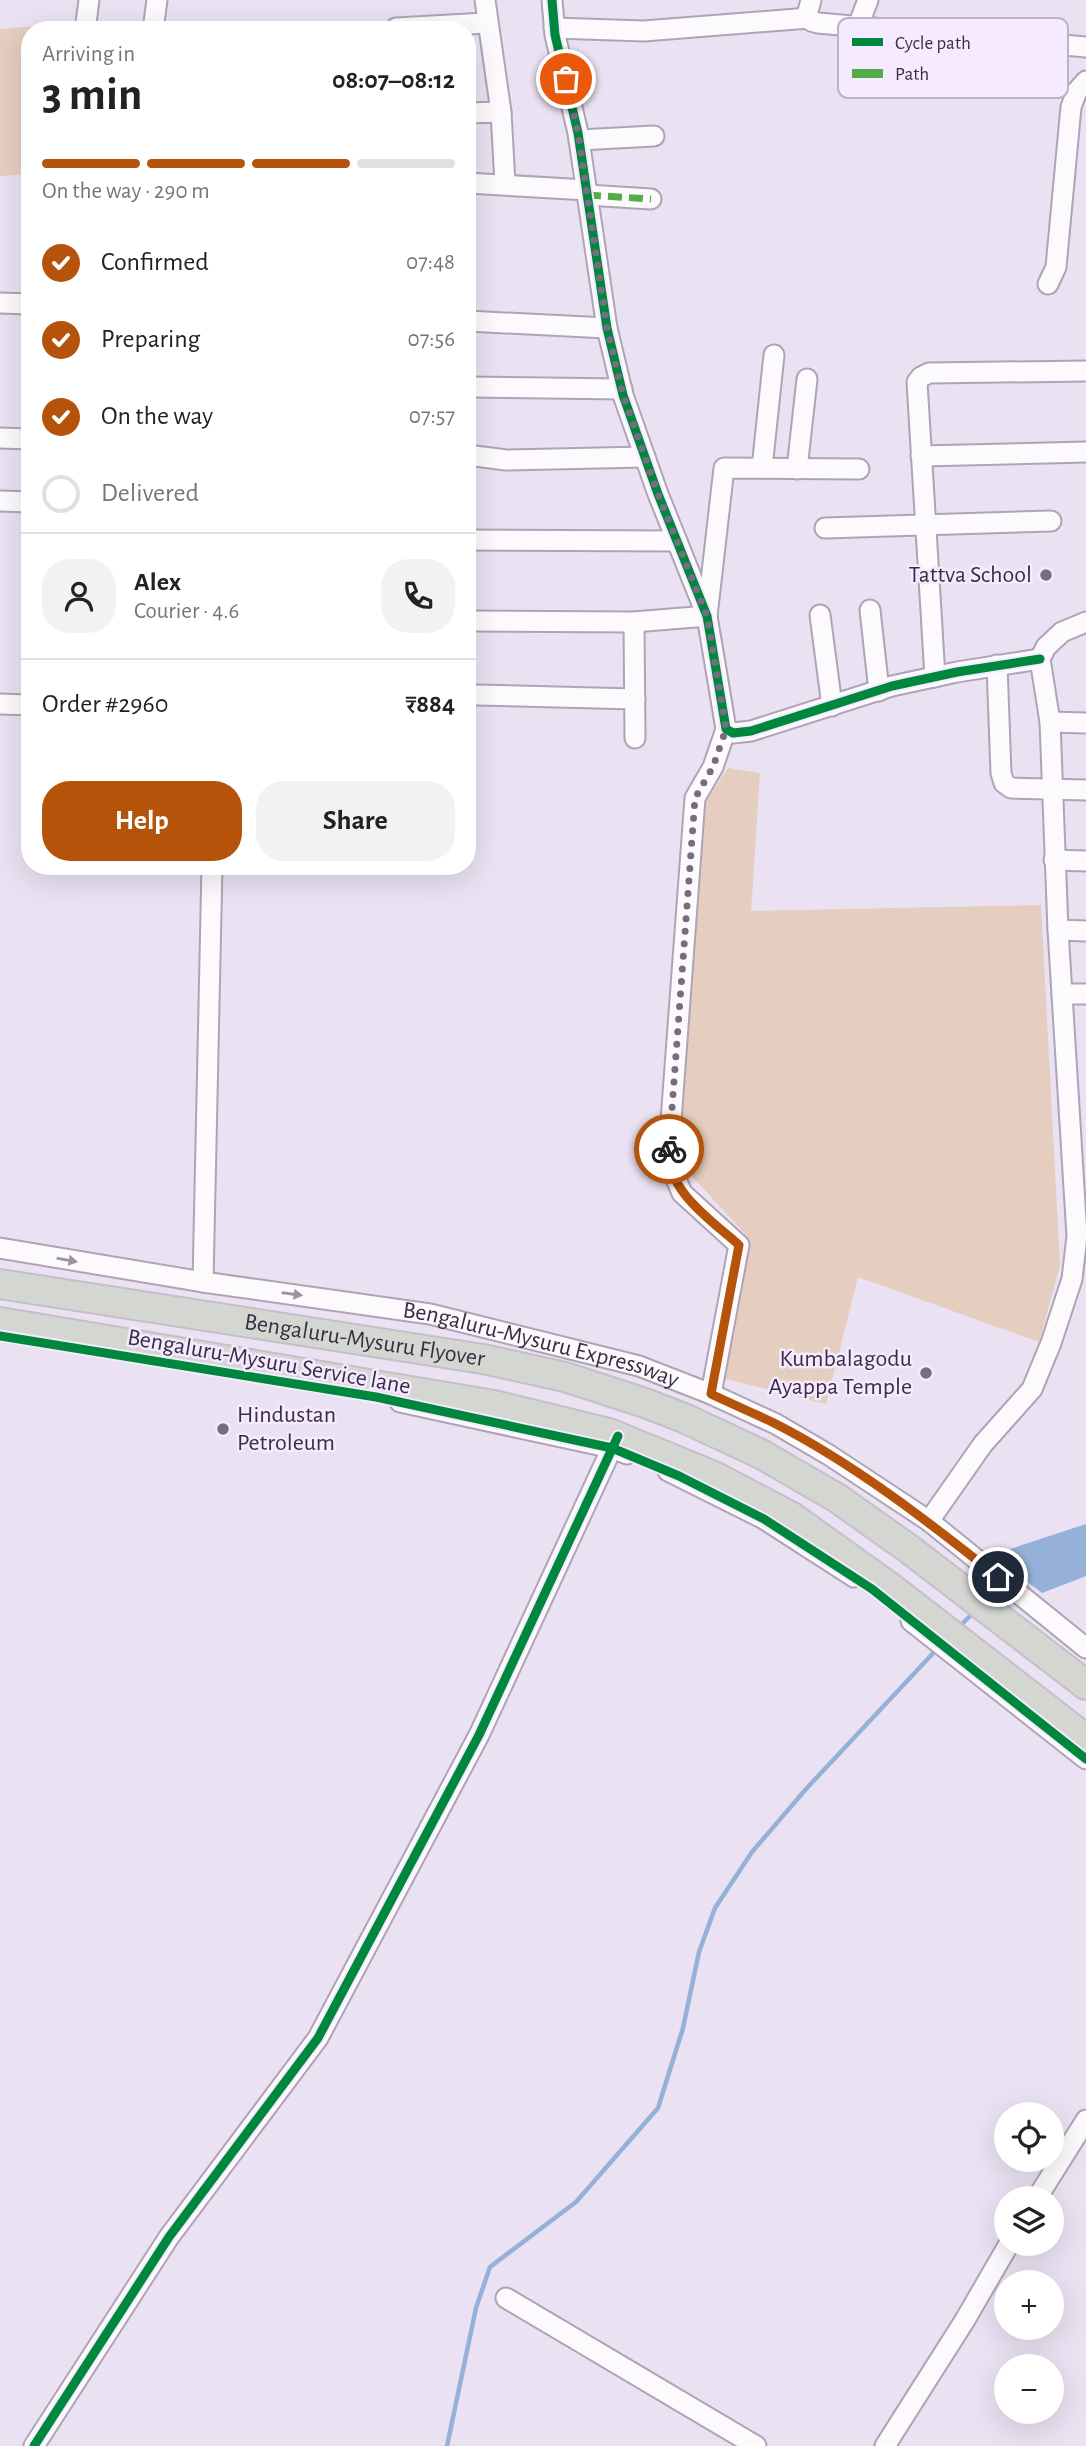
<!DOCTYPE html>
<html lang="en">
<head>
<meta charset="utf-8">
<style>
	body { margin:0; font-family:"Alegreya Sans",sans-serif; background:#f2f2f2; color:#222; height:100vh; display:flex; flex-direction:column; font-size:26px; white-space:nowrap }
	* { box-sizing:border-box; margin:0 }
	p { font-size:23px; color:#767676 }
	.icon { flex:none; width:38px; height:38px; fill:none; stroke:currentColor; stroke-width:2; stroke-linecap:round; stroke-linejoin:round }
	.map { position:relative; flex:1; overflow:hidden }
	.panel { position:absolute; left:21px; top:21px; width:455px; height:854px; display:flex; flex-direction:column; background:#fff; border-radius:28px; box-shadow:0 7px 28px #0002 }
	.panel>* { flex:none }
	.controls { position:absolute; left:994px; top:2102px; display:grid; gap:14px }
	.controls a { display:grid; place-items:center; width:70px; height:70px; border-radius:50%; background:#fff; box-shadow:0 7px 28px #0002; font-size:35px }
	.pin { position:absolute; display:grid; place-items:center; width:60px; height:60px; color:#fff; margin:-30px; border:4px solid #fff; border-radius:50%; box-shadow:0 2px 7px #0007 }
	.courier { position:absolute; display:grid; place-items:center; width:70px; height:70px; margin:-35px; border:5px solid #b45309; border-radius:50%; background:#fff; color:#222; box-shadow:0 2px 9px #0007 }
	.headline em { font-style:normal; font-weight:700 }
	.headline div { display:flex; flex-direction:column-reverse }
	.headline { display:flex; align-items:center; justify-content:space-between; height:119px; padding:0 21px }
	h1 { font-size:46px; font-weight:700; line-height:52px }
	.bar { display:grid; grid-template-columns:repeat(4,1fr); gap:10px 7px; align-content:center; height:84px; padding:0 21px }
	.bar i { height:9px; border-radius:5px; background:#e0e0e0 }
	.bar .current { background:#b45309 }
	.bar p { grid-column:span 4 }
	.line { display:flex; align-items:center; gap:18px; padding:0 21px; border-top:2px solid #e0e0e0 }
	.line div { flex:1 }
	.round { display:grid; place-items:center; flex:none; width:74px; height:74px; border-radius:28px; background:#f2f2f2 }
	ol { padding:0 21px; list-style:none }
	li { display:flex; align-items:center; gap:21px; height:77px }
	li p { margin-inline-start:auto }
	li .icon { padding:7px; border-radius:50%; background:#b45309; color:#fff; stroke-width:4 }
	li:last-child { color:#767676 }
	li i { width:38px; height:38px; border:4px solid #e0e0e0; border-radius:50% }
	.action { display:flex; gap:14px; margin-top:auto; padding:14px 21px }
	.action a { flex:1; height:80px; border-radius:28px; background:#b45309; color:#fff; font-size:28px; font-weight:700; line-height:80px; text-align:center }
	.action a+a { background:#f2f2f2; color:#222 }
	.map>svg:first-child { display:block }
	.green { fill:#e5cec0 }
	.water { fill:#95b1d7 }
	.lines { fill:none; stroke-linecap:round; stroke-linejoin:round }
	.stream { stroke:#95b1d7; stroke-width:4.5 }
	.minor-casing { stroke:#aea4b5; stroke-width:23 }
	.highway-casing { stroke:#c5bfc9; stroke-width:32 }
	.minor { stroke:#fcfafd; stroke-width:19 }
	.highway { stroke:#d3d6d1; stroke-width:28 }
	.quiet { stroke:#55ab46; stroke-width:7; stroke-dasharray:14 7; stroke-linecap:butt }
	.cycleway-casing { stroke:#f5eaff; stroke-width:13 }
	.cycleway { stroke:#00873e; stroke-width:9 }
	.oneway { fill:#9a94a0 }
	.done { stroke:#776d80; stroke-width:7; stroke-dasharray:0 12.6 }
	.route { stroke:#b45309; stroke-width:9 }
	.poi-dot { fill:#776d80; stroke:#f5eaff; stroke-width:2.5 }
	.labels { text-anchor:middle; dominant-baseline:central; stroke-width:5; stroke-linejoin:round; paint-order:stroke }
	.poi-label { font-size:24px; fill:#392e42; stroke:#f5eaff; text-anchor:end }
	.street-label { font-size:24px; fill:#392e42; stroke:#f5eaff }
	.key { fill:#f5eaff; stroke:#bdb2c6; stroke-width:2 }
	.key-label { font-size:19px; fill:#392e42 }
</style>
</head>
<body>
<div class="map">
<svg width="1086" height="2446" viewBox="0 0 1086 2446">
	<rect width="100%" height="100%" fill="#eae1f2"/>
	<g class="green">
		<path d="M50,25V30H30V174L0,176V29Z"/>
		<path d="M728,768L760,773L751,911L1041,905L1060,1266L1039,1342L858,1277L826,1404L722,1378L747,1236L675,1158L703,806Z"/>
	</g>
	<path class="water" d="M1086,1524V1576L1042,1593L992,1555Z"/>
	<g class="lines">
		<g class="stream">
			<path d="M959,1627L975,1611"/>
			<path d="M447,2446L476,2308L490,2267L576,2202L658,2108L683,2028L699,1952L715,1908L752,1852L806,1789L938,1648"/>
		</g>
		<g class="minor-casing">
			<g id="minor">
				<path d="M485,0L501,112L505,184"/>
				<path d="M552,0L555,35L578,133L607,328L623,395L658,494L707,616L726,729L733,733L751,731L892,686L957,672L1040,659"/>
				<path d="M811,0L807,15L811,21L818,23L1086,47"/>
				<path d="M86,23L89,0"/>
				<path d="M858,26L868,0"/>
				<path d="M396,28L486,23"/>
				<path d="M554,28L644,31L809,18"/>
				<path d="M153,30L157,0"/>
				<path d="M467,113L501,112"/>
				<path d="M579,140L654,136"/>
				<path d="M467,183L587,190"/>
				<path d="M587,195L651,199"/>
				<path d="M1048,284L1056,267L1071,107L1077,91L1086,81"/>
				<path d="M0,303L30,304"/>
				<path d="M467,321L607,328"/>
				<path d="M467,387L622,389"/>
				<path d="M0,438L30,439"/>
				<path d="M467,455L506,460L645,457"/>
				<path d="M921,456L1086,452"/>
				<path d="M762,468L774,355"/>
				<path d="M797,469L807,379"/>
				<path d="M0,501L30,502"/>
				<path d="M825,528L1051,521"/>
				<path d="M467,540L677,541"/>
				<path d="M870,610L879,691"/>
				<path d="M820,615L832,706"/>
				<path d="M472,621L634,622L707,616L724,468L859,469"/>
				<path d="M634,622L635,738"/>
				<path d="M997,665L1001,773L1004,783L1011,788L1086,790"/>
				<path d="M935,677L917,382L921,377L929,373L1086,371"/>
				<path d="M478,695L635,699"/>
				<path d="M0,704L30,705"/>
				<path d="M1050,722L1086,723"/>
				<path d="M1054,860L1086,861"/>
				<path d="M1058,930L1086,931"/>
				<path d="M1062,994H1086"/>
				<path id="s1" d="M0,1248L203,1282L430,1314L639,1366L711,1394L776,1424L829,1455L929,1521L1086,1648"/>
				<path d="M203,1282L212,866"/>
				<path d="M711,1394L739,1245L682,1193L668,1161L695,798L713,767L726,729"/>
				<path d="M400,1402L612,1448L627,1454"/>
				<path d="M668,1471L764,1519L854,1577"/>
				<path d="M929,1521L983,1444L1032,1389L1051,1343L1072,1279L1077,1236L1074,1188L1058,930L1050,722L1040,659L1046,647L1062,632L1086,622"/>
				<path d="M911,1621L1086,1759"/>
				<path d="M1037,2198L1086,2120"/>
				<path d="M506,2298L756,2446"/>
				<path d="M34,2446L169,2237L318,2038L479,1735L617,1437"/>
				<path d="M885,2446L965,2320L1009,2244"/>
			</g>
		</g>
		<g class="highway-casing">
			<g id="highway">
				<path id="s2" d="M0,1284L483,1359L565,1377L645,1403L684,1418L761,1454L837,1498L909,1549L1086,1685"/>
				<path d="M0,1322L494,1405L609,1433L714,1476L792,1517L891,1588L1086,1739"/>
			</g>
		</g>
		<use href="#minor" class="minor"/>
		<use href="#highway" class="highway"/>
		<path class="quiet" d="M587,195L651,199"/>
		<g class="cycleway-casing">
			<g id="cycleway">
				<path d="M552,0L555,35L578,133L607,328L623,395L658,494L707,616L726,729L733,733L751,731L892,686L957,672L1040,659"/>
				<path d="M0,1336L376,1397L612,1448L679,1476L764,1519L872,1589L1086,1759"/>
				<path d="M34,2446L169,2237L318,2038L479,1735L618,1436"/>
			</g>
		</g>
		<use href="#cycleway" class="cycleway"/>
	</g>
	<defs><path id="oneway-solid" d="M-6-.8H1V-3.2L6.5 0L1 3.2V.8H-6Z" transform="scale(1.75)"/></defs>
	<g class="oneway">
		<use href="#oneway-solid" transform="translate(67 1260) rotate(10)"/>
		<use href="#oneway-solid" transform="translate(292 1294) rotate(8)"/>
	</g>
	<g class="lines">
		<path class="done" d="M566,79L578,133L607,328L623,395L658,494L707,616L726,729L713,767L695,798L669,1149"/>
		<path class="route" d="M669,1149C666,1191 711,1220 739,1245L711,1394C732,1404 753,1413 774,1423C853,1463 929,1522 998,1577"/>
	</g>
	<g class="poi-dot">
		<circle cx="1046" cy="575" r="7"/>
		<circle cx="926" cy="1373" r="7"/>
		<circle cx="223" cy="1429" r="7"/>
	</g>
	<g class="labels">
		<g class="poi-label">
			<text x="1032" y="575">Tattva School</text>
			<text x="912" y="1359">Kumbalagodu<tspan x="912" dy="28">Ayappa Temple</tspan></text>
			<text x="237" y="1415" text-anchor="start">Hindustan<tspan x="237" dy="28">Petroleum</tspan></text>
		</g>
		<g class="street-label">
			<text stroke="none"><textPath href="#s2" startOffset="369">Bengaluru-Mysuru Flyover</textPath></text>
			<text stroke="none"><textPath href="#s1" startOffset="550">Bengaluru-Mysuru Expressway</textPath></text>
			<text transform="translate(269 1362) rotate(10)">Bengaluru-Mysuru Service lane</text>
		</g>
	</g>
	<rect x="838" y="18" width="230" height="80" rx="10" class="key"/>
	<rect x="852" y="38" width="31" height="8" fill="#00873e"/>
	<rect x="852" y="69" width="31" height="9" fill="#55ab46"/>
	<g class="key-label">
		<text x="895" y="49">Cycle path</text>
		<text x="895" y="80">Path</text>
	</g>
</svg>
<div class="controls">
<a><svg class="icon" aria-label="locate" viewBox="0 0 24 24"><circle cx="12" cy="12" r="6"/><path d="M12 2v4M12 18v4M2 12h4M18 12h4"/></svg></a>
<a><svg class="icon" aria-label="layers" viewBox="0 0 24 24"><path d="M12 4l9 5-9 5-9-5zM3 14l9 5 9-5"/></svg></a>
<a>+</a>
<a>−</a>
</div>
<div class="pin" style="left:566px;top:79px;background:#ea580c"><svg class="icon" aria-label="bag" viewBox="0 0 24 24"><path d="M5 8h14l-1 12H6zM9 8a3 3 0 0 1 6 0"/></svg></div>
<div class="pin" style="left:998px;top:1577px;background:#1f2937"><svg class="icon" aria-label="home" viewBox="0 0 24 24"><path d="M3 11l9-7 9 7M6 9v11h12V9"/></svg></div>
<div class="courier" style="left:669px;top:1149px"><svg class="icon" aria-label="bike" viewBox="0 0 24 24"><circle cx="6" cy="16" r="4"/><circle cx="18" cy="16" r="4"/><path d="M6 16l4-8h5l3 8M10 8l3 8H6M13 5h3"/></svg></div>
<section class="panel">
<div class="headline"><div><h1>3 min</h1><p>Arriving in</p></div><em>08:07–08:12</em></div>
<div class="bar"><i class="current"></i><i class="current"></i><i class="current"></i><i></i><p>On the way · 290 m</p></div>
<ol>
<li><svg class="icon" aria-label="check" viewBox="0 0 24 24"><path d="M5 12l5 5 9-10"/></svg>Confirmed<p>07:48</p></li>
<li><svg class="icon" aria-label="check" viewBox="0 0 24 24"><path d="M5 12l5 5 9-10"/></svg>Preparing<p>07:56</p></li>
<li><svg class="icon" aria-label="check" viewBox="0 0 24 24"><path d="M5 12l5 5 9-10"/></svg>On the way<p>07:57</p></li>
<li><i></i>Delivered</li>
</ol>
<div class="line" style="height:126px"><a class="round"><svg class="icon" aria-label="person" viewBox="0 0 24 24"><circle cx="12" cy="8" r="4"/><path d="M4 21q1-7 8-7t8 7"/></svg></a><div><b>Alex</b><p>Courier · 4.6</p></div><a class="round"><svg class="icon" aria-label="phone" viewBox="0 0 24 24"><path d="M5 4h4l2 5-3 2q2 4 5 5l2-3 5 2v4C11 20 4 13 5 4z"/></svg></a></div>
<div class="line" style="height:91px"><div>Order #2960</div><b>₹884</b></div>
<div class="action"><a>Help</a><a>Share</a></div>
</section>
</div>
</body>
</html>
